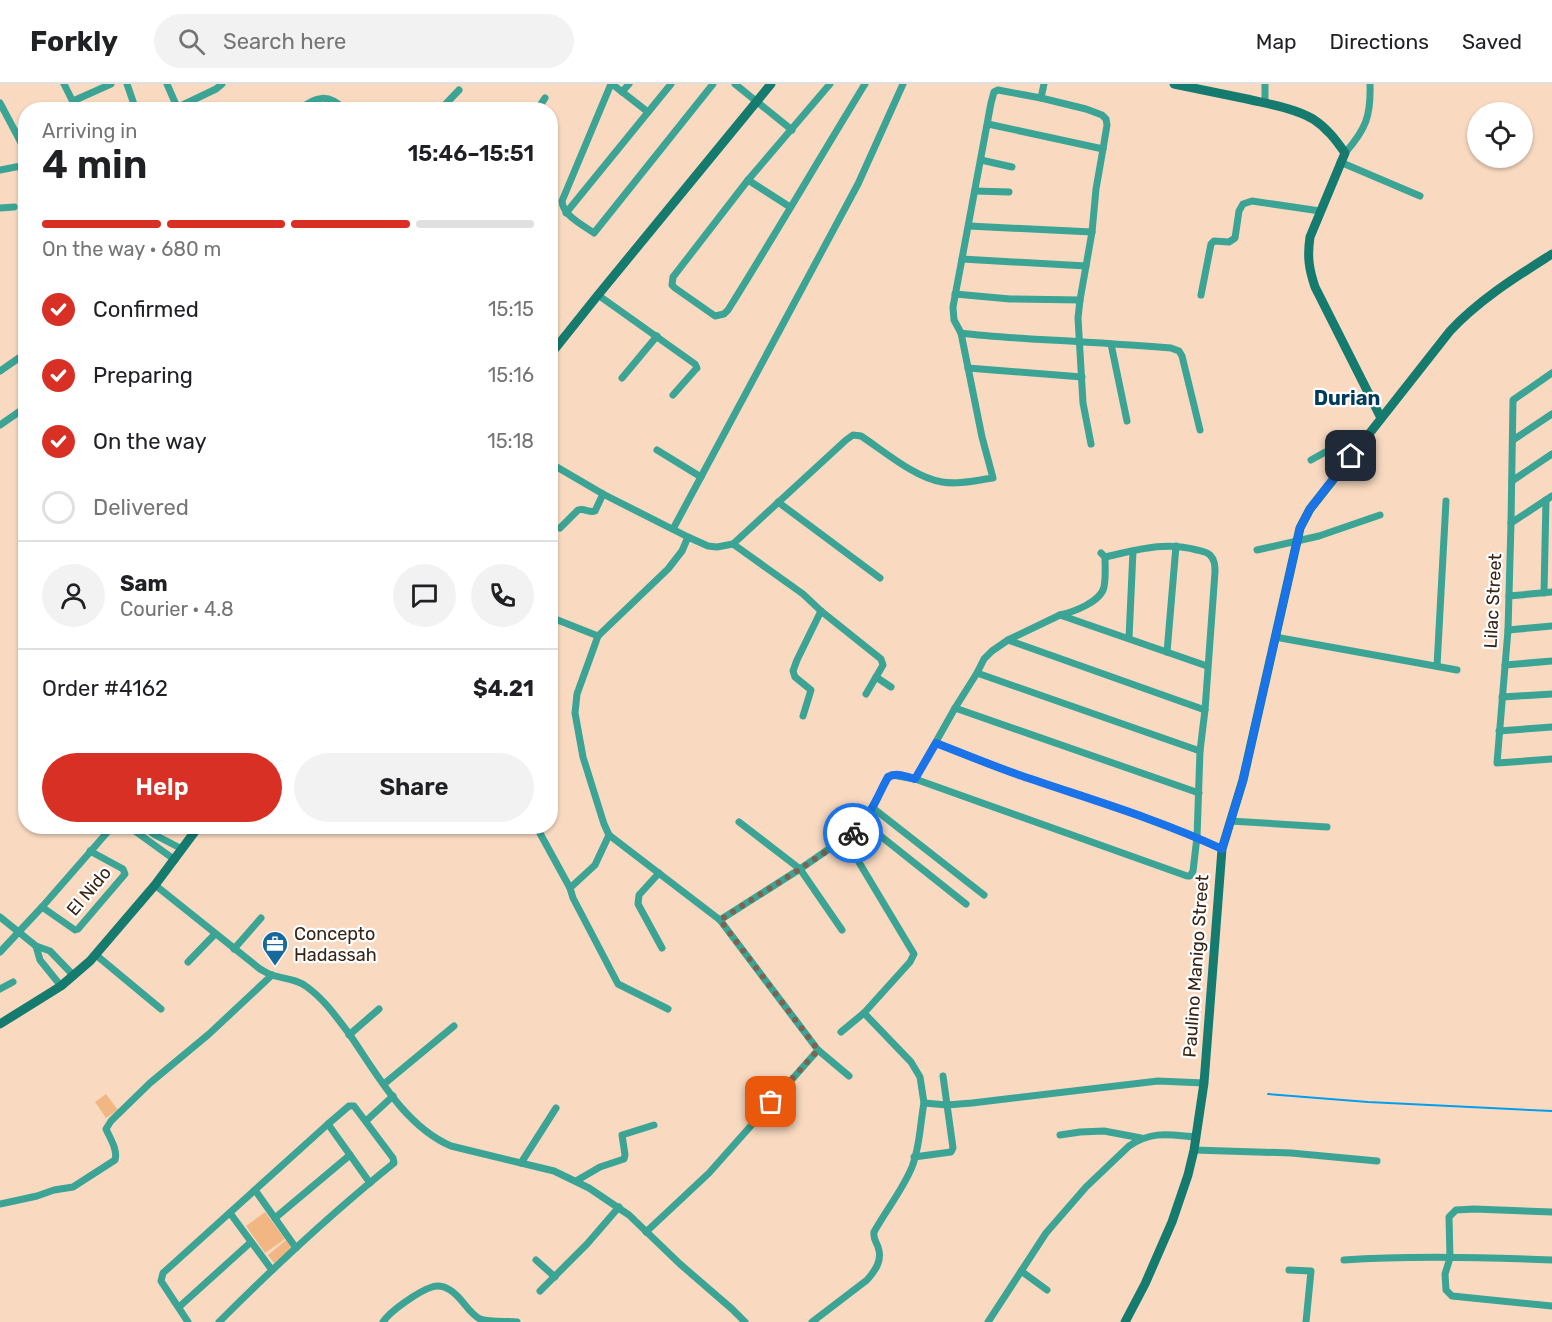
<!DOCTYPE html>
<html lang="en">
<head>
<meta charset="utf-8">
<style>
	body { margin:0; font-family:Rubik,sans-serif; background:#f2f2f2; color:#202124; height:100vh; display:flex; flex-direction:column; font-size:22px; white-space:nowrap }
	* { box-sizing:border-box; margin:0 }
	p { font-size:20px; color:#757577 }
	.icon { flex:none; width:33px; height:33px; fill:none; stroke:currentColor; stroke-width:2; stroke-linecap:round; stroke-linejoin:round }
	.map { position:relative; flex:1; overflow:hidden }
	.panel { position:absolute; left:18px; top:18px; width:540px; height:732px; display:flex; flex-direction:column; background:#fff; border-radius:24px; box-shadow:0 2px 4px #0004 }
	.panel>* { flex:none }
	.controls { position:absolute; left:1467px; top:18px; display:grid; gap:12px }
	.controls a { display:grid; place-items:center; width:66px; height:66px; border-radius:50%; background:#fff; box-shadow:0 2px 4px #0004; font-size:30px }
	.pin { position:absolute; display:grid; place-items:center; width:51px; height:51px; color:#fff; margin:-26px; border-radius:12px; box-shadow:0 3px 9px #0006 }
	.courier { position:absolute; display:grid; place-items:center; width:60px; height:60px; margin:-30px; border:4px solid #1a73e8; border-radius:50%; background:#fff; color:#222; box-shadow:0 2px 8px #0007 }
	.overview em { font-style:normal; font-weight:600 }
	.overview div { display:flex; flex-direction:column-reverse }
	.overview { display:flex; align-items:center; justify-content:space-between; height:102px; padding:0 24px }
	h1 { font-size:39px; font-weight:600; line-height:45px }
	.bar { display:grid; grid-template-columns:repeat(4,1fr); gap:9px 6px; align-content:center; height:72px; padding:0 24px }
	.bar i { height:8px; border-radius:4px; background:#e0e0e0 }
	.bar .selected { background:#d93025 }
	.bar p { grid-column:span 4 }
	.line { display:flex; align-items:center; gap:15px; padding:0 24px; border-top:2px solid #e0e0e0 }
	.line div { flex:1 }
	.round { display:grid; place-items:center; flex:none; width:63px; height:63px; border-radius:32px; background:#f2f2f2 }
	ol { padding:0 24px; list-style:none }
	li { display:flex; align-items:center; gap:18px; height:66px }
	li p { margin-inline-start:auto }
	li .icon { padding:6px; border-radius:50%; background:#d93025; color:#fff; stroke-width:4 }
	li:last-child { color:#757577 }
	li i { width:33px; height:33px; border:3px solid #e0e0e0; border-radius:50% }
	.primary-button { display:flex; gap:12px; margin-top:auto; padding:12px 24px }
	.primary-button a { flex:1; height:69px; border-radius:36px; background:#d93025; color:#fff; font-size:24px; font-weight:600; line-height:69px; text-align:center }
	.primary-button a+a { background:#f2f2f2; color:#202124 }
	header { display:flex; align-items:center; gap:36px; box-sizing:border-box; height:84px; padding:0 30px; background:#fff; border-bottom:2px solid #e0e0e0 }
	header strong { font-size:28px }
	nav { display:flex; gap:33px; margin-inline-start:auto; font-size:21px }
	.search { width:420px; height:54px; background:#f2f2f2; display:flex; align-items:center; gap:15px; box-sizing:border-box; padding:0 21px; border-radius:33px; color:#757577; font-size:22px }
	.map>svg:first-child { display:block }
	.park { fill:#f2b683 }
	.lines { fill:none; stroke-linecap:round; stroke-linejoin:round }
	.stream { stroke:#009fee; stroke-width:2 }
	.street { stroke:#3ba494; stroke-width:7 }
	.secondary { stroke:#157b6e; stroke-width:9 }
	.done { stroke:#7b6451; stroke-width:6; stroke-dasharray:0 10.8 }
	.route { stroke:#1a73e8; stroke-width:8 }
	.labels { text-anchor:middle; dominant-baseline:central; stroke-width:4.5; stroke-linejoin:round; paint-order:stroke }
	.street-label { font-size:18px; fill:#372414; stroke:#fff }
	.poi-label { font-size:18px; fill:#372414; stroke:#fff; text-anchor:start }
	.neighbourhood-label { font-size:20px; font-weight:bold; fill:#003a5c; stroke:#fff }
</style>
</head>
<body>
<header>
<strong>Forkly</strong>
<div class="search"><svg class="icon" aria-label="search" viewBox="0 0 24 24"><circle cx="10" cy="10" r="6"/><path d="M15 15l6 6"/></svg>Search here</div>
<nav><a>Map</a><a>Directions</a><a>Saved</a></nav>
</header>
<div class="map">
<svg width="1552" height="1238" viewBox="0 0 1552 1238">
	<rect width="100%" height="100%" fill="#f9dac1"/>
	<g class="park">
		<path d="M106,1010L118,1026L106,1034L95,1018Z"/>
		<path d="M265,1128L285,1155L265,1169L246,1142Z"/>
		<path d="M286,1156L292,1164L274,1179L268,1171Z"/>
	</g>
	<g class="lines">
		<path class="stream" d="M1268,1010L1368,1018L1552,1027"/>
		<g class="street">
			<path d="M64,0L77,26"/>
			<path d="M127,0L136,26"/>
			<path d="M167,0L177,23"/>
			<path d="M611,0L562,117C563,132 583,141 594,149L713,0"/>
			<path d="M612,0L648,28"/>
			<path d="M735,0L792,46"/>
			<path d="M830,0L748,96L673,193L672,201L675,204L715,232L724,230L728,226C775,151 819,75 865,0"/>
			<path d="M1265,0V19"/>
			<path d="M622,8L629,0"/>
			<path d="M1041,14L1044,0"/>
			<path d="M73,17L111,0"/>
			<path d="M0,19L26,68"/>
			<path d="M43,25V26"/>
			<path d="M172,26L216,5L222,0"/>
			<path d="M299,26C315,12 329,9 345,26"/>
			<path d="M440,26L459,6"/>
			<path d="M537,26L545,14"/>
			<path d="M988,40L1103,65"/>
			<path d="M1345,69C1366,45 1371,32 1370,0"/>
			<path d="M981,76L1012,83"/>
			<path d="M1340,78L1420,112"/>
			<path d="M0,86L26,81"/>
			<path d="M748,96L790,123"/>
			<path d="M975,107L1009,108"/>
			<path d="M0,124L14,123"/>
			<path d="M566,129L671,0"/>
			<path d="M969,142L1092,148"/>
			<path d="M962,175L1086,182"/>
			<path d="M955,210L1010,215L1080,216"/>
			<path d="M598,211L695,280L697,284L695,286L673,311"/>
			<path d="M1201,211L1211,160L1214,157L1229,158L1235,154L1239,127L1243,120L1252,117L1320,127"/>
			<path d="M1111,260L1127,337"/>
			<path d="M968,284L1082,293"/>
			<path d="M0,287L26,269"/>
			<path d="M1552,289L1513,316L1511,439L1508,546L1497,679L1552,675"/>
			<path d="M622,294L657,252"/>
			<path d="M0,341L26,323"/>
			<path d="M1513,356L1552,330"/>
			<path d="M1091,360L1083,319L1078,234L1080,216L1092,148L1096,105L1103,65L1107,41L1106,35L1102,31L1086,25L1041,14L998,6L994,8L991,19L953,223L954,236L961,249C990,253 1020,254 1050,256C1090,258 1131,261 1171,264L1179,267L1182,272L1200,346"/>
			<path d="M657,366L701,393"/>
			<path d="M1311,376L1338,361L1365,354"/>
			<path d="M550,379L603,410L688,453L708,462L717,463L733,460L846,356L853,351L861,352C884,367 915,394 942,398C959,401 977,396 993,394L982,353L961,249"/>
			<path d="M1512,397L1552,370"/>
			<path d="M778,418L880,494"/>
			<path d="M1511,439L1552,412"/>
			<path d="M560,444L578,426C585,424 589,429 595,427L603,410"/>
			<path d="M673,445L858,100L903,0"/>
			<path d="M733,460L803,510L821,527L881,575L883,581L876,593L891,603"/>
			<path d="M1257,466L1319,452L1380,431"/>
			<path d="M1544,509L1546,416"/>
			<path d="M1509,512L1552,508"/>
			<path d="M1060,531C1073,528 1101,518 1104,503C1106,493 1105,482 1105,473L1101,469"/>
			<path d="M550,533L598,552L577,610L575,629L583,673L604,740L609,751L720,836L818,966L849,992"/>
			<path d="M1508,546L1552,542"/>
			<path d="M598,552L668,485L682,467L688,453"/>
			<path d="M1275,553L1457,586"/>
			<path d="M1129,554L1133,467"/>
			<path d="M1008,556L1205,626"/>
			<path d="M1167,568L1176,462"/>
			<path d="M1505,581L1552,577"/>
			<path d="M1437,582L1446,417"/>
			<path d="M977,589L1200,667"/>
			<path d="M866,610L876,593"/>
			<path d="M1502,613L1552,610"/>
			<path d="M955,624L1199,709"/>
			<path d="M803,632L811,606L795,593L793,587L797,576L821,527"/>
			<path d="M1499,647L1552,643"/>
			<path d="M936,659C964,670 993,682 1022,692C1089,715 1158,735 1222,765"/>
			<path d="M915,695L955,624L977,589L984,575L992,567L1008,556L1060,531L1207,582"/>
			<path d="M873,724L984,811"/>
			<path d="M1230,737L1327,743"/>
			<path d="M739,738L800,785L842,846"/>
			<path d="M863,738L966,820"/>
			<path d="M128,742L175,776"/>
			<path d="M150,742L151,748L155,751L182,765"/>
			<path d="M536,742L570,804"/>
			<path d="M609,751L595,781L570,804L573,814L618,900L668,925"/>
			<path d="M659,789L639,811L638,820L662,864"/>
			<path d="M155,801L260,885C264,887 268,890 272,891C284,895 298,895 307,903C325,916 337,934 350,951C378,992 405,1042 451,1062L554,1087L589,1104L629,1131L680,1180L732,1225L745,1238"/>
			<path d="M42,823L75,846L78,845L125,790L123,785L90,767"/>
			<path d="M0,833L36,862L50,867L74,892"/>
			<path d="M720,836L800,785L855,747L873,724L886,696L892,691L915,695L1187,792H1190L1193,787L1197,753L1200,667L1205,626L1215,488C1215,482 1215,476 1210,471C1207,468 1201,467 1197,466C1164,457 1137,466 1105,473"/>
			<path d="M36,862L40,876L61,902"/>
			<path d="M234,865L261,834"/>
			<path d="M0,868L42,823L111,744"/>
			<path d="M96,871L161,925"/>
			<path d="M188,878L215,850"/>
			<path d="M0,905L13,898"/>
			<path d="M864,929L911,978L920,993L924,1019L947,1021L972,1019L1158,997L1204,999"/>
			<path d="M841,948L864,929L910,878L914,870L845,755"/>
			<path d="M349,951L379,925"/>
			<path d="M384,1000L454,942"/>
			<path d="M366,1037L393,1012"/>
			<path d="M328,1040L370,1099"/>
			<path d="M1060,1051L1080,1048L1104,1047L1141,1054"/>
			<path d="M1194,1066L1291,1069L1377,1077"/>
			<path d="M914,1073L951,1068L953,1064L943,992"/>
			<path d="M521,1079L556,1024"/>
			<path d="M576,1097L600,1083L624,1075L625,1071L622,1051L654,1041"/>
			<path d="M255,1106L296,1164"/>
			<path d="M0,1120L37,1112L54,1106L73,1103L115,1076C118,1066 110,1054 106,1045L111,1037L150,999L209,950L272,891"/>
			<path d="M1552,1128L1474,1125L1456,1126L1449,1133L1450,1174L1445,1190L1446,1206L1452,1212L1552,1222"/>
			<path d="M230,1129L272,1186"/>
			<path d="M275,1134L350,1071"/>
			<path d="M646,1148L709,1089L818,966"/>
			<path d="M536,1176L555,1193"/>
			<path d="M1344,1176C1413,1171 1483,1173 1552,1176"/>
			<path d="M1289,1186L1311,1187L1306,1238"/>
			<path d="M1021,1187L1047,1206"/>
			<path d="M540,1207L587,1160L619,1123"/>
			<path d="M179,1223L251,1158"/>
			<path d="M188,1238L161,1197L163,1189L328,1040L349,1022H354L393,1074L394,1079C333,1128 275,1182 219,1238"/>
			<path d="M383,1238C390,1227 419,1207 432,1203C438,1201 445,1203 450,1206C462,1213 468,1229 480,1235C489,1238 507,1237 517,1238"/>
			<path d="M812,1238L867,1196C875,1187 883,1176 878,1163C876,1157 873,1155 874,1148C886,1126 902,1107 912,1083C920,1063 920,1040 924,1019"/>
			<path d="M988,1238L1046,1149L1086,1103L1129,1062C1153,1046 1170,1051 1196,1053"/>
		</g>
		<g class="secondary">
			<path d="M1174,0C1198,5 1222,10 1247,15C1268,20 1294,24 1313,35C1327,44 1336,56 1345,69L1310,153C1307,173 1309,185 1315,203L1381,334"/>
			<path d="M550,271L598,211L771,0"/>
			<path d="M0,940L61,902L90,877L155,801L199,742"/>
			<path d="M1125,1238L1145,1200L1172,1138L1188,1091L1194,1066L1204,999L1222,765L1243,696L1300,444L1310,425L1450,247C1480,215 1516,193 1552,170"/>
		</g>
	</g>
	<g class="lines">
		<path class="done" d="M771,1018L818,966L720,836L800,785L853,749"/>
		<path class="route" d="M853,749C870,733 877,713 888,693C896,688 907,693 915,695L936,659C964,670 993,682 1022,692C1089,715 1158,735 1222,765L1243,696L1300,444L1310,425L1351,372"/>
	</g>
	<defs>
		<g id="office-pin" transform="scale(1.35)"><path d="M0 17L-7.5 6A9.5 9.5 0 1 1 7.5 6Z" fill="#18699b" stroke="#fff"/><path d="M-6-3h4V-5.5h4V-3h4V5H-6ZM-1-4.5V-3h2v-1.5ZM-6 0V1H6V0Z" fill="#fff"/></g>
	</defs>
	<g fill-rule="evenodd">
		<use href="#office-pin" x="275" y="860"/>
	</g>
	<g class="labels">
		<g class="street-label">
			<text transform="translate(1493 517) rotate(-87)">Lilac Street</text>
			<text transform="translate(89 807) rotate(-50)">El Nido</text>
			<text transform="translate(1196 882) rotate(-86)">Paulino Manigo Street</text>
		</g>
		<g class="poi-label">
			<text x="294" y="850">Concepto<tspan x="294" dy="21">Hadassah</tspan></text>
		</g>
		<g class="neighbourhood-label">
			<text x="1347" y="314">Durian</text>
		</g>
	</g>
</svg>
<div class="controls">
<a><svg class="icon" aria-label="locate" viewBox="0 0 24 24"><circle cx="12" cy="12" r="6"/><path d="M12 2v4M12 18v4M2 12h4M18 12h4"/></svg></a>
</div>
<div class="pin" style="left:771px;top:1018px;background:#ea580c"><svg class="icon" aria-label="bag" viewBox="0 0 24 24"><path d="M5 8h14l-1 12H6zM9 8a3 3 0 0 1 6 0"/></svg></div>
<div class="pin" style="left:1351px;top:372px;background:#1f2937"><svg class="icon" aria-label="home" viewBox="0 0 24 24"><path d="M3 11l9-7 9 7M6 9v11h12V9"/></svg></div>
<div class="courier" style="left:853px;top:749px"><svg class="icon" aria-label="bike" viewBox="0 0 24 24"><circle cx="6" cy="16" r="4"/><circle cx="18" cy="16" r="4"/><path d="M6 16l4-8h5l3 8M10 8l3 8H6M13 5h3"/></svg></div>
<section class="panel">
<div class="overview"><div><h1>4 min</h1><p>Arriving in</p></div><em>15:46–15:51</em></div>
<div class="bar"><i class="selected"></i><i class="selected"></i><i class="selected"></i><i></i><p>On the way · 680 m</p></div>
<ol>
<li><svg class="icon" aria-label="check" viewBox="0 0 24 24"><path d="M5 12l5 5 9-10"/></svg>Confirmed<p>15:15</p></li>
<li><svg class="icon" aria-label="check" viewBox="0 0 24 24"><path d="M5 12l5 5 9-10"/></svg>Preparing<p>15:16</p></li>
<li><svg class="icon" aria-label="check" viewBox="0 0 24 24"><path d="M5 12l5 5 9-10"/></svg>On the way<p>15:18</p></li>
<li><i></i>Delivered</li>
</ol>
<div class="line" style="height:108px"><a class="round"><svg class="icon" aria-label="person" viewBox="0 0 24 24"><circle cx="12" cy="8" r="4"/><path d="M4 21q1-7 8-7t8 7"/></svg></a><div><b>Sam</b><p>Courier · 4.8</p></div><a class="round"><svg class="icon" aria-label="chat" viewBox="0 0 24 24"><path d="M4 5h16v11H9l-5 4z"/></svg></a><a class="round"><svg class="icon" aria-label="phone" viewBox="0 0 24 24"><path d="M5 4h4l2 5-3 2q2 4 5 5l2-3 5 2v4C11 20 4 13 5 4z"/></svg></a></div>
<div class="line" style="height:78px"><div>Order #4162</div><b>$4.21</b></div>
<div class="primary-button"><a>Help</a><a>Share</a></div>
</section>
</div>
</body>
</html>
